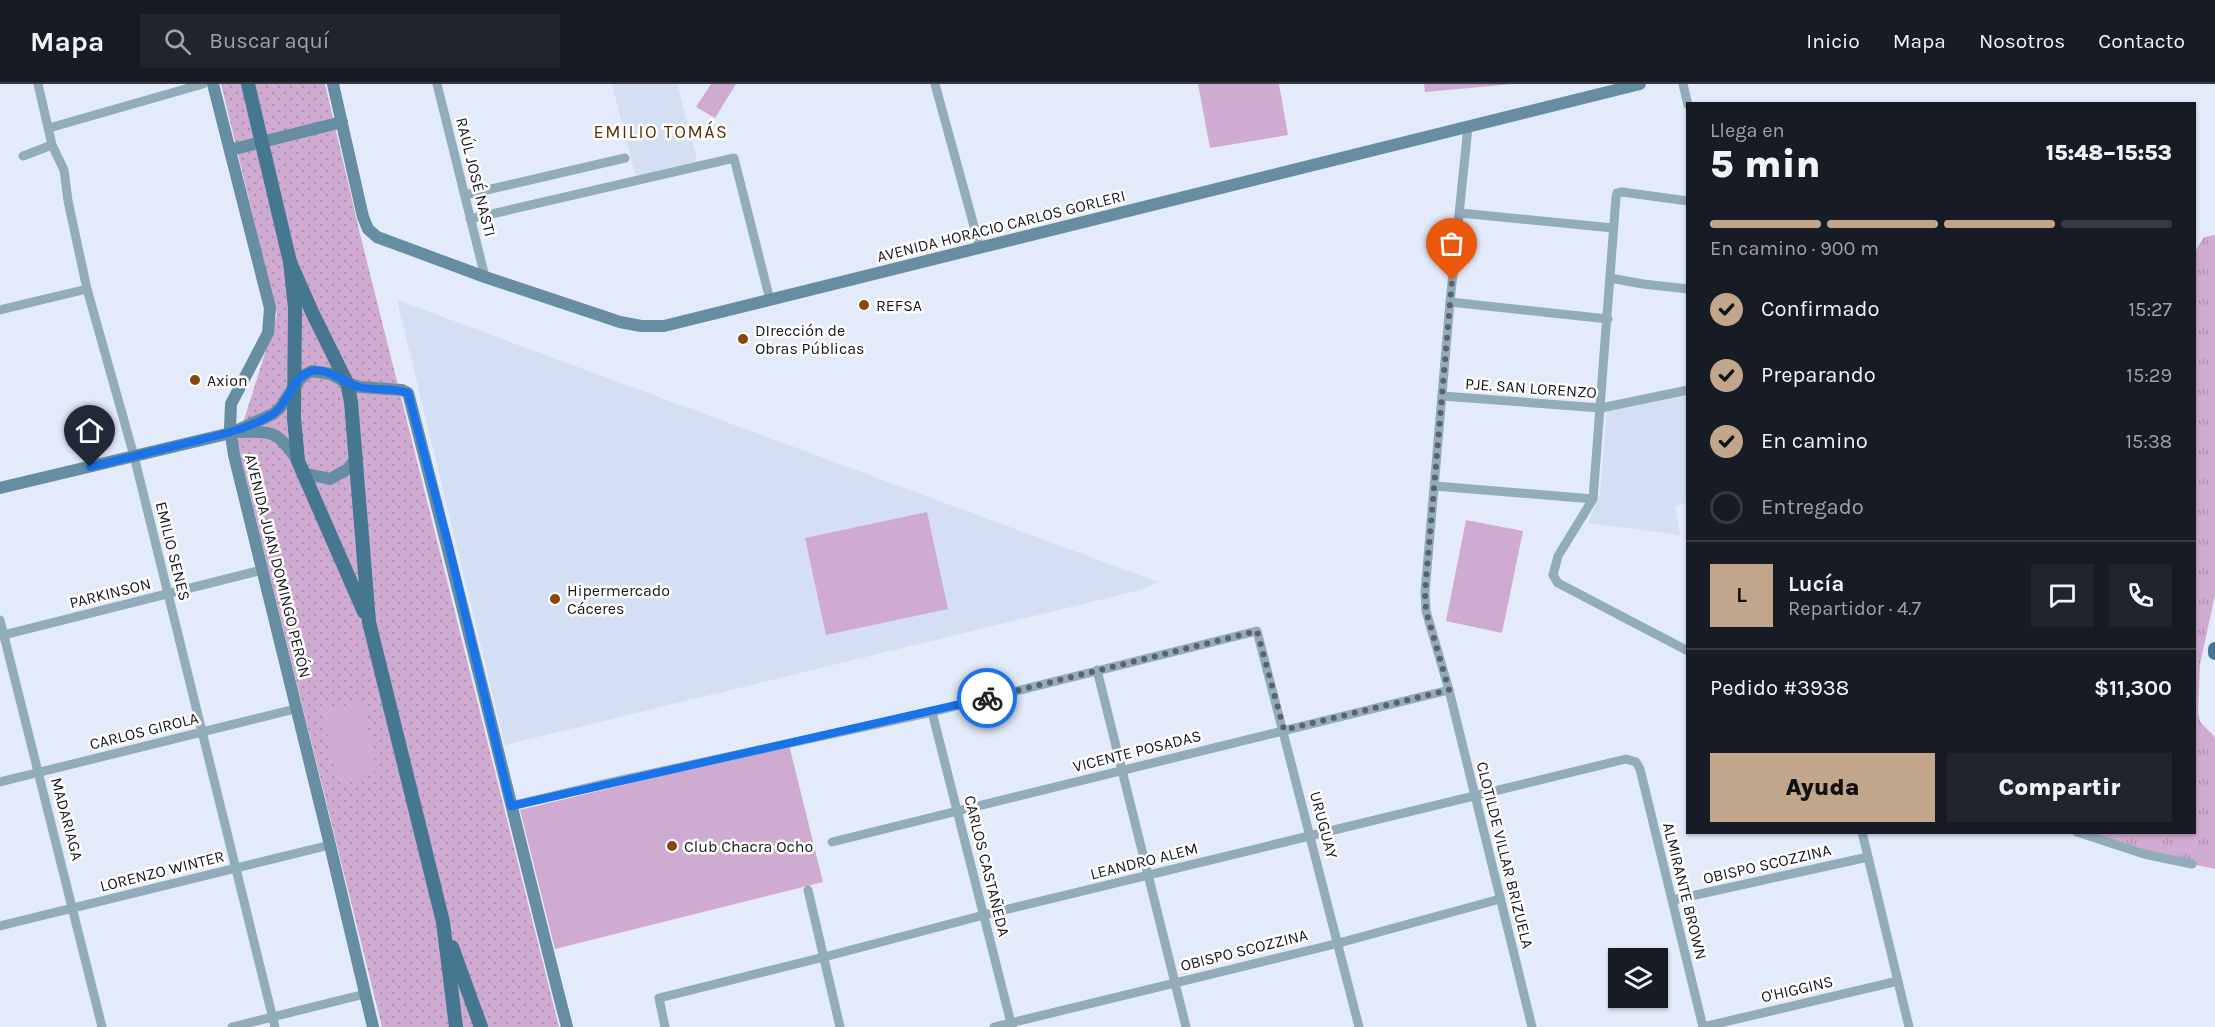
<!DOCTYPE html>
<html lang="es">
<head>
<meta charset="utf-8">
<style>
	body { margin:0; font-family:Karla,sans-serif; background:#20242c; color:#f1f3f6; height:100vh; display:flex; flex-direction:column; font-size:22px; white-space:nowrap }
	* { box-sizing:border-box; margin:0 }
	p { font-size:20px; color:#9ea1a6 }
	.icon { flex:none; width:33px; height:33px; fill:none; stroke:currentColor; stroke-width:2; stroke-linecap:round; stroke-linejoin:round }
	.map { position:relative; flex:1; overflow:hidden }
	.panel { position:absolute; left:1686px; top:18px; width:510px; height:732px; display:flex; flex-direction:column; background:#171b24; border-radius:0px; box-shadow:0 2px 4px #0004 }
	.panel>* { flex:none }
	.tools { position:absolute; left:1608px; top:864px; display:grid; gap:12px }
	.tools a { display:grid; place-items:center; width:60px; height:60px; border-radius:0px; background:#171b24; box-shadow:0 2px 4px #0004; font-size:30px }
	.pin { position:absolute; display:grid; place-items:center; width:51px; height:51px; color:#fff; margin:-62px -26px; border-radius:50% 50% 50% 0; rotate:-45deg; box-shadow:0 0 6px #0007 }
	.pin .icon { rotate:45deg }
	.courier { position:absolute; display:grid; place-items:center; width:60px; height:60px; margin:-30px; border:4px solid #1a73e8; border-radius:50%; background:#fff; color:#222; box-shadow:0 2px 8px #0007 }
	.head em { font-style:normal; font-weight:800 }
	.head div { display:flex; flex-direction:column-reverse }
	.head { display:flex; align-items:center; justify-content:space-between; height:102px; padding:0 24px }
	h1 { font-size:39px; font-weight:800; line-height:45px }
	.bar { display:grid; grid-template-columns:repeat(4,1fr); gap:9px 6px; align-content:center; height:72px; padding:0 24px }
	.bar i { height:8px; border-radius:4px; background:#363941 }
	.bar .selected { background:#c1a68b }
	.bar p { grid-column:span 4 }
	.line { display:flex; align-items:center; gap:15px; padding:0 24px; border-top:2px solid #363941 }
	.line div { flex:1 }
	.round { display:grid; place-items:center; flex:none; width:63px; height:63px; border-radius:0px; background:#20242c }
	ol { padding:0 24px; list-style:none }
	li { display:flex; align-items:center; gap:18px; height:66px }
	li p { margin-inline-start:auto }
	li .icon { padding:6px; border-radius:50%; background:#c1a68b; color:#111; stroke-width:4 }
	li:last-child { color:#9ea1a6 }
	li i { width:33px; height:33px; border:3px solid #363941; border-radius:50% }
	.button { display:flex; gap:12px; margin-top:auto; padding:12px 24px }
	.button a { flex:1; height:69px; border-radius:0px; background:#c1a68b; color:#111; font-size:24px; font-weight:800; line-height:69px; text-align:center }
	.button a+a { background:#20242c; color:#f1f3f6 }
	header { display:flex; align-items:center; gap:36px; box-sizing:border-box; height:84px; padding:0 30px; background:#171b24; border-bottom:2px solid #363941 }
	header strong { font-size:28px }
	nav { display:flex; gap:33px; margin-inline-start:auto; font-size:21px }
	.search { width:420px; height:54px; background:#20242c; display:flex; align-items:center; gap:15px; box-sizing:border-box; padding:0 21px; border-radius:0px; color:#9ea1a6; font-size:22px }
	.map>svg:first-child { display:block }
	.built { fill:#d4dff4 }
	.grass { fill:url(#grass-tufts) }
	.park { fill:url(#park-dots) }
	.pitch { fill:#d0abd1 }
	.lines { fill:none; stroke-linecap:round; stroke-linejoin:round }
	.street { stroke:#92acba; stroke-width:9 }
	.secondary { stroke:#668da2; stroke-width:12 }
	.primary { stroke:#457790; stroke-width:14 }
	.done { stroke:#5d6169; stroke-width:6; stroke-dasharray:0 10.8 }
	.route { stroke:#1a73e8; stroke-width:8 }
	.poi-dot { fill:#864809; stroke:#fff; stroke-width:2 }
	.labels { text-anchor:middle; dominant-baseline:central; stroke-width:5; stroke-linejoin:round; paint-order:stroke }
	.street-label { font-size:16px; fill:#15171c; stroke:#fff }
	.poi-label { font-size:16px; fill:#15171c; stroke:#fff; text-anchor:start }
	.neighbourhood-label { font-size:18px; letter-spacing:1.5px; fill:#592f05; stroke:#fff }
</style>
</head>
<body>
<header>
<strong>Mapa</strong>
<div class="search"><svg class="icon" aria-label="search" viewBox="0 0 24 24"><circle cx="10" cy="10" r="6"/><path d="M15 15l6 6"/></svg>Buscar aquí</div>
<nav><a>Inicio</a><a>Mapa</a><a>Nosotros</a><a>Contacto</a></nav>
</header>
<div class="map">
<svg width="2215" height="943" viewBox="0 0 2215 943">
	<defs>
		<pattern id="grass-tufts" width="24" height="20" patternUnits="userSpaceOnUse" patternTransform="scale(1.5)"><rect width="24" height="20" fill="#d0abd1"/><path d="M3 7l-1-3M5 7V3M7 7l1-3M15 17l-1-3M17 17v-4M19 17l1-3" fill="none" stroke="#b292b3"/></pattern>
		<pattern id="park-dots" width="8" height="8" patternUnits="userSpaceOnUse" patternTransform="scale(1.5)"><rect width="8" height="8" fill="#d0abd1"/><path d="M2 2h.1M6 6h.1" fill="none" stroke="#b292b3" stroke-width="1.8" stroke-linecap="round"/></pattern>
	</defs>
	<rect width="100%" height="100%" fill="#e3eaf9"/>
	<g class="built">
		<path d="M612,0H677L697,75L695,78L636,93Z"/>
		<path d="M397,216L1158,498L1144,505L505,661Z"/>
		<path d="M1687,309V419L1675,422L1680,451L1588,439L1600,411L1607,327Z"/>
	</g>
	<path class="grass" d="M2215,151V511L2200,580L2198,628L2200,638L2215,653V785L2144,770L2077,749L2194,748V169L2204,153Z"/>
	<path class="park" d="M221,0H325L360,150L559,943H382L237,358L277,231Z"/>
	<g class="pitch">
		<path d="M711,0H736L715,34L696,23Z"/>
		<path d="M1198,0H1279L1288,51L1210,64Z"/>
		<path d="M1424,0H1513L1425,8Z"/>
		<path d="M927,428L948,525L826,551L805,454Z"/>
		<path d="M1466,436L1523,447L1502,549L1446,537Z"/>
		<path d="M362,618L377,686L354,698L337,695L322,627Z"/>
		<path d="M789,661L823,798L555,865L520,726Z"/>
	</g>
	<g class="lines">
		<g class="street">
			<path d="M38,0L52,61L64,86L68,117L87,205L134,372L275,943"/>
			<path d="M437,0L485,193"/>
			<path d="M935,0L980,164"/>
			<path d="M1683,0L1688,21"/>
			<path d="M1468,43L1450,218L1425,508L1426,527L1449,606L1532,943"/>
			<path d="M49,44L203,0"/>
			<path d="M23,72L52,61"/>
			<path d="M465,111L625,74"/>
			<path d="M1688,117L1622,108L1617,109L1616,113L1593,415L1558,472L1553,491L1558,499L1688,567"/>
			<path d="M1460,129L1613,144"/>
			<path d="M470,135L734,74L770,216"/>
			<path d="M1610,194L1643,200L1688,205"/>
			<path d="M1450,218L1608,235"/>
			<path d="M0,226L87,205"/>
			<path d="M1442,312L1601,324L1688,306"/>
			<path d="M1435,402L1593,415"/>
			<path d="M0,536L102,943"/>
			<path d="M0,552L262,486"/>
			<path d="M1097,586L1186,943"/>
			<path d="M932,628L1012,943"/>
			<path d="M0,698L295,625"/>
			<path d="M511,722L608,699L932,628L1257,547L1359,943"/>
			<path d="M1862,748L1909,943"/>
			<path d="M2077,748L2144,770L2192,780"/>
			<path d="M832,758L1449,606"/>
			<path d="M808,806L840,943"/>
			<path d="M1673,816L1868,773"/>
			<path d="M0,842L330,761"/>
			<path d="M232,943L365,910"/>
			<path d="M665,943L659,914L824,873L984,831L1626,675L1636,678L1640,685L1703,943"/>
			<path d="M994,943L1339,859L1500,815"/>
			<path d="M1703,943L1898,897"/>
		</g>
		<g class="secondary">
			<path d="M213,0L270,224L268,249L231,320L230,344L234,371L330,761L373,943"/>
			<path d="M333,0L363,133L368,145L377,153L485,193L620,238L641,242H664L1640,0"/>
			<path d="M230,66L342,38"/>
			<path d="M238,348C274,347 277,347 298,377"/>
			<path d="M303,389L330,395L348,385L357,373"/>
			<path d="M0,404L231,349L273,330L280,324L295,301L304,291L312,287L331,290L347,299L360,303L402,306L408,309C463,520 513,732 567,943"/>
		</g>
		<g class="primary">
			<path d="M248,0L290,178L295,224L294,334L298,377L364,528"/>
			<path d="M290,178L312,228L347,299L351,318L369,538L443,838L456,943"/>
			<path d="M2215,565V569"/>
			<path d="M452,863L481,943"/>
		</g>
	</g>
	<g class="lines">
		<path class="done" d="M987,614L1257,547L1284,646L1449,606L1426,527L1425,508L1452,196"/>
		<path class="route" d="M90,383C122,375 155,367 187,359C216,352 247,346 273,330C289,319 292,292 312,287C329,284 344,299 359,303C375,307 393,303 408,309L449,463L511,722L987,614"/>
	</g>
	<g class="poi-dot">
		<circle cx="864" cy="221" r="6"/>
		<circle cx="743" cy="255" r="6"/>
		<circle cx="195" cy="296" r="6"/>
		<circle cx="555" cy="515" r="6"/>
		<circle cx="672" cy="762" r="6"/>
	</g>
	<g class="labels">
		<g class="street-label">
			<text transform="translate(476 93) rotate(76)">RAÚL JOSÉ NASTI</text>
			<text transform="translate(1001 142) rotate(-14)">AVENIDA HORACIO CARLOS GORLERI</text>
			<text transform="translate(1531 304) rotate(4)">PJE. SAN LORENZO</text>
			<text transform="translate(173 467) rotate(76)">EMILIO SENES</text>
			<text transform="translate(278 482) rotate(76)">AVENIDA JUAN DOMINGO PERÓN</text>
			<text transform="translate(110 509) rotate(-14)">PARKINSON</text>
			<text transform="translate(144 647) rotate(-14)">CARLOS GIROLA</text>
			<text transform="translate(1137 667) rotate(-14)">VICENTE POSADAS</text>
			<text transform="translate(67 735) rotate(75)">MADARIAGA</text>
			<text transform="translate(1324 741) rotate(75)">URUGUAY</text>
			<text transform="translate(1505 771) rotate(76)">CLOTILDE VILLAR BRIZUELA</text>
			<text transform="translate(1144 777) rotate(-14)">LEANDRO ALEM</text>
			<text transform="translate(1767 780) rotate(-13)">OBISPO SCOZZINA</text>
			<text transform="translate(987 782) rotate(76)">CARLOS CASTAÑEDA</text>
			<text transform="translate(162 787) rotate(-14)">LORENZO WINTER</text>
			<text transform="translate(1685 807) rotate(76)">ALMIRANTE BROWN</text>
			<text transform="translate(1244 866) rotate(-14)">OBISPO SCOZZINA</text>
			<text transform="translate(1797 905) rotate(-13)">O'HIGGINS</text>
		</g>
		<g class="poi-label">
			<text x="876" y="221">REFSA</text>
			<text x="755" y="246">DIrección de<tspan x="755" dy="18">Obras Públicas</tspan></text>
			<text x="207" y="296">Axion</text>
			<text x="567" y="506">Hipermercado<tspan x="567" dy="18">Cáceres</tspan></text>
			<text x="684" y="762">Club Chacra Ocho</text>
		</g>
		<g class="neighbourhood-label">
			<text x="661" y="48">EMILIO TOMÁS</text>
		</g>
	</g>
</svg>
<div class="tools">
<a><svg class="icon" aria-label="layers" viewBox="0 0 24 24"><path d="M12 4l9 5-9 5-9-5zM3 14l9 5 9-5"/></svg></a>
</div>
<div class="pin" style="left:1452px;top:196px;background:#ea580c"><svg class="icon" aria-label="bag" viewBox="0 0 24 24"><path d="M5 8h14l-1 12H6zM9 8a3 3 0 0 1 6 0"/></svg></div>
<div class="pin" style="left:90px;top:383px;background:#1f2937"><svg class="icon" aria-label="home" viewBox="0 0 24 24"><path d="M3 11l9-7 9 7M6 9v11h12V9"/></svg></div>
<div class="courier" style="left:987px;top:614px"><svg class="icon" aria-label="bike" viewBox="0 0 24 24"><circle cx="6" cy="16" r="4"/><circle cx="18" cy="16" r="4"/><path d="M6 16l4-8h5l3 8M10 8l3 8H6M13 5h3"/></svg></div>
<section class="panel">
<div class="head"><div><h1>5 min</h1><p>Llega en</p></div><em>15:48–15:53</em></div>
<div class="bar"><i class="selected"></i><i class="selected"></i><i class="selected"></i><i></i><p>En camino · 900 m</p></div>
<ol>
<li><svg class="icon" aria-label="check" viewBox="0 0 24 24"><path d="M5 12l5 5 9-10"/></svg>Confirmado<p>15:27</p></li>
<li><svg class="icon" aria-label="check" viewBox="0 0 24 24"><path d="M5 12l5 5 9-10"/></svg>Preparando<p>15:29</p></li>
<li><svg class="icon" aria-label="check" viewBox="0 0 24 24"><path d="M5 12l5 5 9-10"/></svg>En camino<p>15:38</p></li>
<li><i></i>Entregado</li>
</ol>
<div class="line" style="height:108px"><b class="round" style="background:#c1a68b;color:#111">L</b><div><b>Lucía</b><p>Repartidor · 4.7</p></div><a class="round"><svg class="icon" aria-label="chat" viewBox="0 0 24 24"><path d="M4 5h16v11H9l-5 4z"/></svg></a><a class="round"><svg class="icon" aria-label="phone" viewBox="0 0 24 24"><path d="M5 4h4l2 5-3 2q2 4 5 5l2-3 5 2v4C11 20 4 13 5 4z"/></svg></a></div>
<div class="line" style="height:78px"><div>Pedido #3938</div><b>$11,300</b></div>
<div class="button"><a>Ayuda</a><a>Compartir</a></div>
</section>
</div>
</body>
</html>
